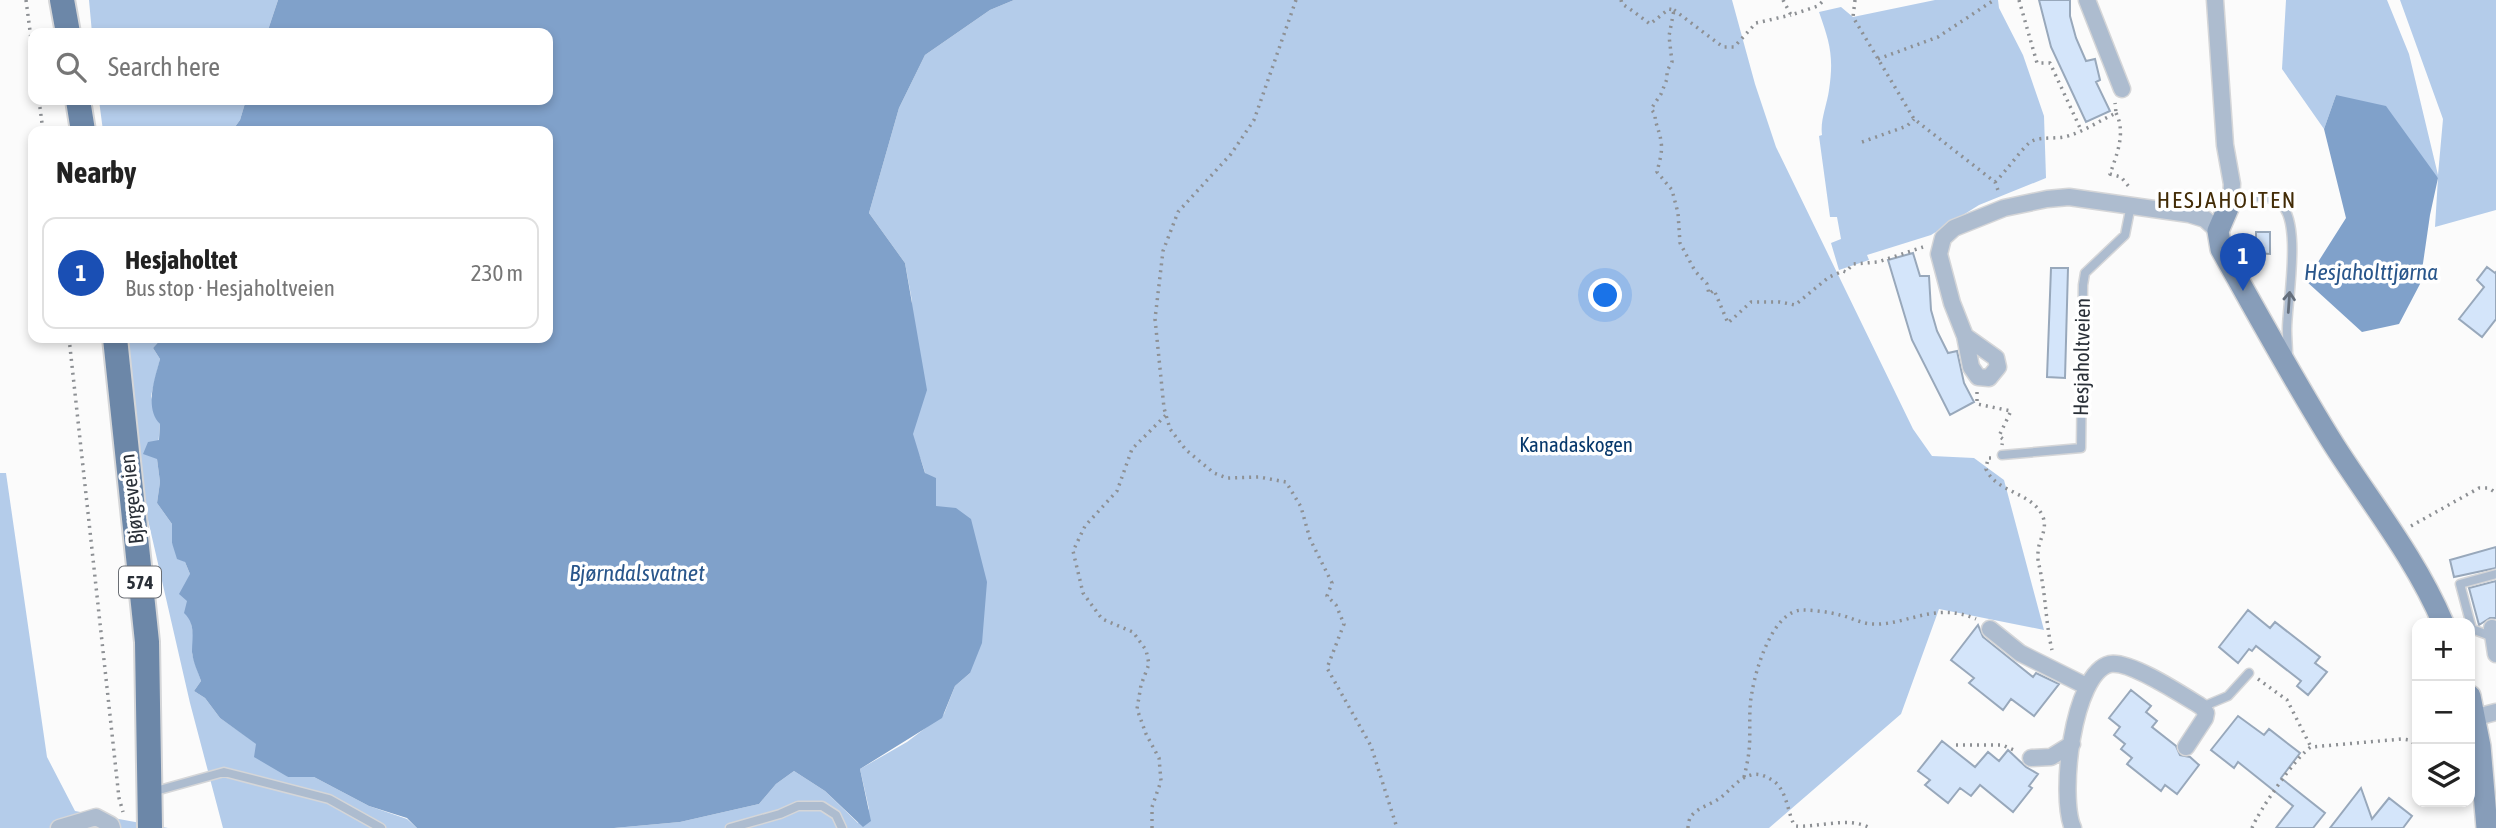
<!DOCTYPE html>
<html lang="en">
<head>
<meta charset="utf-8">
<style>
  :root { --surface:#fff; --page:#f6f6f6; --text:#222; --muted:#767676; --line:#e0e0e0; --accent:#2563eb }
  body { margin:0; font-family:"Asap Condensed",sans-serif; background:var(--page); color:var(--text) }
  .controls { position:absolute; right:21px; bottom:21px; display:grid; overflow:hidden; border-radius:14px; box-shadow:0 4px 10px #0003 }
  .controls button { width:63px; height:63px; display:grid; place-items:center; padding:0; border:0; border-bottom:2px solid var(--line); background:var(--surface); color:var(--text); font:35px sans-serif }
  .you { position:absolute; left:1606px; top:296px; width:24px; height:24px; margin:-18px; border:5px solid #fff; border-radius:50%; background:#1a73e8; box-shadow:0 0 0 10px #1a73e833 }
  .badge { display:grid; place-items:center; width:46px; height:46px; border-radius:50%; background:var(--accent); color:#fff; font-size:23px; font-weight:700 }
  .pin { position:absolute; translate:-50% -58px; filter:drop-shadow(0 2px 4px #0008) }
  .pin::after { content:''; position:absolute; top:37px; width:24px; height:21px; background:inherit; clip-path:polygon(0 0,100% 0,50% 100%) }
  .list { margin:0; padding:0; list-style:none }
  h2 { display:flex; justify-content:space-between; align-items:center; height:91px; margin:0; padding:0 28px; font-size:30px }
  h2 small { font-size:23px; font-weight:400; color:var(--muted) }
  .list li { display:grid; grid-template-columns:46px 1fr auto; gap:21px; align-items:center; box-sizing:border-box; height:112px; margin:0 14px 14px; padding:0 14px; border:2px solid var(--line); border-radius:14px }
  .list b { display:block; font-size:26px; white-space:nowrap }
  .list p { margin:0; font-size:23px; white-space:nowrap; color:var(--muted) }
  .list em { font-size:23px; font-style:normal; color:var(--muted) }
  .icon { flex:none; width:38px; height:38px; fill:none; stroke:currentColor; stroke-width:2; stroke-linecap:round; stroke-linejoin:round }
  .map { position:relative; flex:none; width:2496px; height:828px; overflow:hidden }
  .search { position:absolute; background:var(--surface); box-shadow:0 4px 10px #0003; left:28px; top:28px; width:525px; height:77px; display:flex; align-items:center; gap:18px; box-sizing:border-box; padding:0 24px; border-radius:14px; color:var(--muted); font-size:26px }
  .panel { position:absolute; background:var(--surface); box-shadow:0 4px 10px #0003; left:28px; top:126px; width:525px; height:217px; border-radius:14px }
  .map>svg:first-child { display:block }
  .green { fill:#b4ccea }
  .water { fill:#80a1ca }
  .building { fill:#d4e5fa; stroke:#98a8bb; stroke-width:2 }
  .lines { fill:none; stroke-linecap:round; stroke-linejoin:round }
  .lane-casing { stroke:#d5d6d8; stroke-width:11 }
  .street-casing { stroke:#d5d6d8; stroke-width:19 }
  .secondary-casing { stroke:#d5d6d8; stroke-width:24 }
  .primary-casing { stroke:#d5d6d8; stroke-width:28 }
  .path { stroke:#8d9094; stroke-width:3.5; stroke-dasharray:2 5; stroke-linecap:butt }
  .lane { stroke:#adbccf; stroke-width:8 }
  .street { stroke:#adbccf; stroke-width:16 }
  .secondary { stroke:#879db9; stroke-width:21 }
  .primary { stroke:#6c87a8; stroke-width:24 }
  .oneway { stroke:#656f7c }
  .labels { text-anchor:middle; stroke-width:7; stroke-linejoin:round; paint-order:stroke }
  .shield { fill:#fff; stroke:#6a6e74; stroke-width:2 }
  .shield-label { font-size:19px; font-weight:bold; fill:#2a3038 }
  .street-label { font-size:21px; fill:#2a3038; stroke:#fff }
  .park-label { font-size:21px; fill:#07386b; stroke:#fff }
  .neighbourhood-label { font-size:23px; letter-spacing:2px; fill:#432c07; stroke:#fff }
  .water-label { font-size:23px; font-style:italic; fill:#29568b; stroke:#fff }
</style>
</head>
<body>
<div class="map">
<svg width="2496" height="828" viewBox="0 0 2496 828">
  <rect width="100%" height="100%" fill="#fbfbfb"/>
  <!-- green -->
  <path class="green" d="M89 0H278L267 33H92Z
    M1014 0H1732L1755 84 1776 147 1913 429 1932 456 1974 458 2004 480 2044 630 1939 609 1901 714 1769 828H614L680 822 759 804 776 784 794 771 825 791 858 823 869 809 860 769 907 742 944 714 955 686 970 673 936 506 921 460 907 426 912 301 905 263 869 213 899 108 925 55 990 10Z
    M1935 0H1998L1999 8 2023 55 2044 116 2046 178 1979 205 1931 235 1867 255 1869 260 1839 270 1831 243 1841 239 1837 217H1830L1819 136 1822 135C1820 120 1827 105 1829 90 1834 57 1830 43 1819 12L1841 7 1853 17Z
    M2286 0H2387L2409 54 2438 175 2443 119 2400 0H2496V210L2435 227 2438 178 2336 95 2324 129 2282 69Z
    M99 100H246L240 120 232 131H103Z
    M125 338H162L153 348 160 359 151 396 160 424 157 459 160 482 157 503 172 524V543L185 562 190 574 187 601 194 638 192 654 201 681 194 691 205 698 220 718 257 744 288 777H314L369 806 407 819 417 828H223L190 703 140 485Z
    M0 473H6L47 757 75 811 168 828H0Z"/>
  <!-- water -->
  <path class="water" d="M278 0H1014L990 10 925 55 899 108 869 213 905 263 927 390 913 434 925 473 936 478V506L956 508 971 519 987 582 982 643 970 673 955 686 942 718 860 769 871 821 863 827 825 791 794 771 776 784 759 804 680 822 614 828H417L407 818 369 806 314 777H288L254 757 256 744 220 718 205 698 194 691 201 681C198 672 193 662 192 652 192 638 196 624 184 613L187 601 179 594 190 574 185 562 177 559 172 543V524L157 503 160 482 157 459 143 454 148 442 159 440 160 424C144 408 155 378 160 359L153 348 162 338H548V131H232L240 120 246 100H548V33H267Z
    M2336 95 2386 106 2438 178 2430 215 2420 284 2399 324 2362 332 2306 281 2346 218 2324 129Z"/>
  <!-- building -->
  <path class="building" d="M2039 0H2070V16L2076 38 2086 61 2095 59 2100 80 2096 82 2110 111 2086 122 2051 47Z
    M2256 232H2270V254L2256 253Z
    M1913 253 1920 276H1929L1931 310 1937 331 1948 353 1957 351 1964 383 1974 402 1950 415 1912 340 1888 260Z
    M2487 267 2495 273 2496 272V319L2482 337 2459 319 2484 287 2477 280Z
    M2051 268H2068L2065 378 2047 377Z
    M2496 547V568L2454 577 2450 560Z
    M2496 581V618H2490L2479 625 2469 588Z
    M2248 610 2270 628 2275 622 2320 657 2315 663 2327 672 2308 695 2297 686 2301 681 2256 646 2252 651 2249 649 2238 663 2219 647Z
    M1978 625 1983 637 2033 677 2036 673 2059 684 2034 716 2011 699 2003 710 1969 683 1974 678 1951 660Z
    M2131 690 2151 706 2146 712 2157 721 2152 727 2176 746 2180 755 2190 757 2199 765 2177 794 2165 785 2161 791 2127 764 2132 758 2121 749 2125 744 2114 735 2120 727 2109 718Z
    M2238 716 2264 735 2269 729 2300 753 2281 778 2325 813 2313 828H2276L2293 806 2238 762 2234 768 2211 750Z
    M1942 741 1975 767 1988 752 1999 761 2008 750 2026 767 2038 774 2029 786 2032 788 2013 812 1980 785 1971 796 1960 788 1948 803 1925 785 1930 780 1918 771Z
    M2361 788 2372 819 2389 798 2412 816 2403 828H2330Z"/>
  <g class="lines">
    <defs>
      <path id="lane" d="M2231 201C2247 198 2264 193 2279 203 2303 218 2287 303 2287 329 2287 338 2288 347 2288 356
        M2002 455 2081 448 2083 285 2085 273 2125 235 2131 205
        M2493 637 2472 629 2460 584 2496 574
        M2202 707 2228 696 2249 673
        M152 792 224 772 329 799 381 828
        M730 828 780 814 798 806H822L836 815 842 828"/>
      <path id="street" d="M2087 0 2122 89
        M2215 0 2225 145 2232 184 2231 201
        M1965 336 1996 358 1998 367 1989 378 1978 377 1971 367 1965 336 1952 303 1939 254 1943 238 1954 228 2004 208 2047 199 2069 197 2189 214 2205 219 2218 231
        M2492 628 2496 654
        M1990 629 2020 653 2086 686
        M2476 720 2477 717 2496 712
        M2031 758 2051 757 2072 744
        M59 828 96 817 111 825 112 828
        M2073 828C2059 798 2072 673 2110 664 2130 660 2184 696 2202 707L2206 713 2205 718 2186 747"/>
      <path id="secondary" d="M2231 201 2218 231 2221 249C2258 315 2294 381 2334 445 2371 503 2416 559 2443 623
        M2470 696 2480 746 2487 828"/>
      <path id="primary" d="M62 0 68 33
        M78 100 83 131
        M115 338 147 642 150 828"/>
    </defs>
    <!-- lane casing -->
    <use href="#lane" class="lane-casing"/>
    <!-- street casing -->
    <use href="#street" class="street-casing"/>
    <!-- secondary casing -->
    <use href="#secondary" class="secondary-casing"/>
    <!-- primary casing -->
    <use href="#primary" class="primary-casing"/>
    <!-- path -->
    <path class="path" d="M26 0 33 54
      M1296 0 1254 120 1231 154 1178 212 1163 251 1155 319 1164 408 1170 429 1186 450 1214 473 1227 478 1259 477 1286 482 1301 507 1310 539 1332 583 1327 596 1336 605 1344 624 1327 668 1371 746 1397 828
      M1621 0 1622 4C1632 10 1641 17 1650 24L1669 9 1674 10 1669 36 1672 62 1667 71V79L1661 94 1651 109 1655 114C1655 125 1660 131 1661 142 1663 151 1659 163 1657 172L1672 190 1678 213 1680 243 1695 271 1707 284 1709 294 1714 290 1728 323 1751 302H1780L1795 305 1829 277 1843 271 1846 272 1853 264 1878 262 1923 247
      M1783 0 1791 15 1818 6 1824 0
      M1855 0 1853 17 1914 119 1995 182 1999 193
      M2019 0 2037 63H2050L2081 130
      M1674 10 1723 47H1734L1756 23 1791 15
      M1878 59 1938 37 1994 0
      M39 100 43 131
      M2116 113C2126 133 2117 154 2110 174L2121 177 2130 188
      M1862 142 1907 126 1914 119
      M1995 182C2005 173 2025 144 2032 141 2043 136 2058 140 2071 135 2086 130 2101 120 2116 113L2115 103
      M69 338 119 798 123 812
      M1977 392V404L2011 411 1999 436 2003 439 2002 445
      M1991 458H1988L1986 469C1996 493 2033 492 2043 517 2048 531 2038 540 2038 553 2037 561 2040 567 2041 575 2046 600 2046 625 2052 650
      M2411 526 2479 488H2489L2496 493
      M2258 679 2287 700 2311 747
      M1956 745H2002L2016 751
      M1744 777C1746 769 1748 760 1749 751 1751 732 1748 711 1752 692 1756 668 1773 611 1802 610 1814 610 1829 612 1840 615 1850 617 1860 623 1871 624 1907 626 1934 601 1976 619
      M1152 828V807L1161 781 1159 758 1146 734 1137 709 1141 685 1149 664 1146 650 1133 632 1102 619 1083 593 1073 551 1085 526 1117 491 1132 449 1166 415
      M1688 828C1688 826 1689 820 1690 818 1695 809 1709 805 1717 800 1729 793 1737 778 1751 775 1759 773 1765 776 1772 780 1789 790 1788 821 1796 826 1816 828 1849 816 1870 828
      M2252 828C2258 812 2297 755 2311 747L2402 739 2409 740 2417 745"/>
    <!-- lane -->
    <use href="#lane" class="lane"/>
    <!-- street -->
    <use href="#street" class="street"/>
    <!-- secondary -->
    <use href="#secondary" class="secondary"/>
    <!-- primary -->
    <use href="#primary" class="primary"/>
  </g>
  <!-- one-way arrows -->
  <defs><path id="oneway-shaft" d="M-6 0H5M1.5-3L5.5 0L1.5 3" fill="none" stroke-width="1.6" stroke-linecap="round" stroke-linejoin="round" transform="scale(1.75)"/></defs>
  <use class="oneway" href="#oneway-shaft" transform="translate(2289 302) rotate(-86)"/>
  <g class="labels">
    <!-- shield labels -->
    <rect class="shield" x="119" y="566.5" width="42" height="31" rx="5"/>
    <g class="shield-label">
      <text x="140" y="589">574</text>
    </g>
    <!-- street labels -->
    <g class="street-label">
      <text transform="translate(2082 357) rotate(-89)" y="7">Hesjaholtveien</text>
      <text transform="translate(132 499) rotate(-96)" y="7">Bjørgeveien</text>
    </g>
    <!-- park labels -->
    <g class="park-label">
      <text x="1576" y="452">Kanadaskogen</text>
    </g>
    <!-- neighbourhood labels -->
    <g class="neighbourhood-label">
      <text x="2227" y="208">HESJAHOLTEN</text>
    </g>
    <!-- water labels -->
    <g class="water-label">
      <text x="2371" y="280">Hesjaholttjørna</text>
      <text x="637" y="581">Bjørndalsvatnet</text>
    </g>
  </g>
</svg>
<div class="controls">
<button>+</button>
<button>−</button>
<button><svg class="icon" aria-label="layers" viewBox="0 0 24 24"><path d="M12 4l9 5-9 5-9-5zM3 14l9 5 9-5"/></svg></button>
</div>
<div class="you"></div>
<div class="pin badge" style="left:2243px;top:291px;background:#1a4fb4">1</div>
<div class="search"><svg class="icon" aria-label="search" viewBox="0 0 24 24"><circle cx="10" cy="10" r="6"/><path d="M15 15l6 6"/></svg>Search here</div>
<section class="panel">
<h2>Nearby<small></small></h2>
<ul class="list">
<li><span class="badge" style="background:#1a4fb4">1</span><div><b>Hesjaholtet</b><p>Bus stop · Hesjaholtveien</p></div><em>230 m</em></li>
</ul>
</section>
</div>
</body>
</html>
